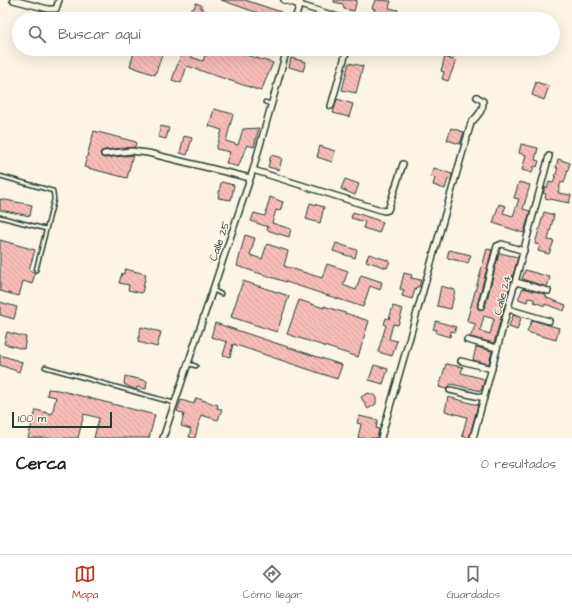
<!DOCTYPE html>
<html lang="es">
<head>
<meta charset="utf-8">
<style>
  :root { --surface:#fff; --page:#f6f6f6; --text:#202124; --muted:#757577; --line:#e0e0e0; --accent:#c8321e }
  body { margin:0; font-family:"Architects Daughter",sans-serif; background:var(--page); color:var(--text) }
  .scale { position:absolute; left:12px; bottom:10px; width:100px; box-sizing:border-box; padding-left:4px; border:2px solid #1f3d34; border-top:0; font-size:11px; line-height:14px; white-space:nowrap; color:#1f3d34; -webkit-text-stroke:3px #fcf5e5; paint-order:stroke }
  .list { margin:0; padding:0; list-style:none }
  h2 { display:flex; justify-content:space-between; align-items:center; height:52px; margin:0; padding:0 16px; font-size:17px }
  h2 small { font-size:13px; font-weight:400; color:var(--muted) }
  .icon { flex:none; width:22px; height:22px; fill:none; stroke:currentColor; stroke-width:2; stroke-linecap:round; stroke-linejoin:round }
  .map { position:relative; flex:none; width:572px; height:438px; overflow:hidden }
  .search { position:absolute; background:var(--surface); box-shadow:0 4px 16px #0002; left:12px; right:12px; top:12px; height:44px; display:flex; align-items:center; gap:10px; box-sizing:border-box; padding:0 14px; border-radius:22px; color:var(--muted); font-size:15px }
  .sheet { height:116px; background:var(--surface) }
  nav { display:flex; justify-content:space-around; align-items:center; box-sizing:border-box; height:56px; border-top:1px solid var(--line); background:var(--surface); font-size:11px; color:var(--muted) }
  nav a { display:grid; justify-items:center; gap:2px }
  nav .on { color:var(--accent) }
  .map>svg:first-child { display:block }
  .building { fill:url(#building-back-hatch); stroke:#1f3d34; fill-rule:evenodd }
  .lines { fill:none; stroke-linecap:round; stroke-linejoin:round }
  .lane-casing { stroke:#1f3d34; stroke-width:5.5 }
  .street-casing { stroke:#1f3d34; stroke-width:8 }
  .lane { stroke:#fcf5e5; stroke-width:2.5 }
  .street { stroke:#fcf5e5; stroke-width:5 }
  .labels { text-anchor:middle; stroke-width:3; stroke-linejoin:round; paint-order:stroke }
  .street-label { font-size:11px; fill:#1f3d34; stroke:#fcf5e5 }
</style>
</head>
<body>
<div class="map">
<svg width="572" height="438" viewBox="0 0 572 438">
  <defs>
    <pattern id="building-back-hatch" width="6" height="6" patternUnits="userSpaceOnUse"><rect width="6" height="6" fill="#f8bdb7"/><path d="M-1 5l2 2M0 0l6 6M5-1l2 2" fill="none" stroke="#d4a39e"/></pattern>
  </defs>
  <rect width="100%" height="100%" fill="#fcf5e5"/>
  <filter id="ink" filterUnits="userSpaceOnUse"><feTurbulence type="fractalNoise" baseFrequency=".025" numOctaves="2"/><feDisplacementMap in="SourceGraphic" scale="8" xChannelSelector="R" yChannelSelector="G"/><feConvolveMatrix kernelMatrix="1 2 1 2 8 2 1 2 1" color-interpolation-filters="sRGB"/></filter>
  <g filter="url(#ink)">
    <!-- building -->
    <path class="building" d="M221 0H245L281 12 279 17H277L275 19Z
      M334 0H357L354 11 344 9 343 4 334 2Z
      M375 0 391 1 389 8 398 10 396 19H390L391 17 374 12 375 9 372 8Z
      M196 3 201 5V8L203 9 201 19H181L183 14 194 8Z
      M135 49H164L155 75 130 66Z
      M183 49H193L191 57 203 61 207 50 227 49 273 63 261 91 187 66 181 83 172 80Z
      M445 57 456 61 448 81 442 79 444 72 441 71Z
      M291 58 306 62 303 71 289 67Z
      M349 63 363 66 356 93 342 90Z
      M536 82 549 86 544 100 532 95Z
      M337 99 353 104 349 117 333 113Z
      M214 109 233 114 226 141 238 145 243 129 259 128 254 147 247 145 238 167 226 163 230 152 216 149 222 130 209 126Z
      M161 126 169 128 166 139 158 137Z
      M451 128 464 132 460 144 447 140Z
      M94 131 136 142 135 147 104 150 100 153 101 156 104 158 133 155 127 178 84 167Z
      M184 136 192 138 187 155 180 153Z
      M521 144 538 148 535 160 539 161 537 167 534 166 532 173 522 170 526 155 519 153Z
      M320 146 335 151 332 162 317 157Z
      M271 155 282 158 279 170 268 167Z
      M558 159 570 163 564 183 561 182 558 193 571 195 569 203 545 198 546 194 543 193 545 187 547 188 549 182 553 183 558 168H556Z
      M434 168 452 174 451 180 448 179 445 189 433 185 435 178 430 177Z
      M345 179 359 184 355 195 341 189Z
      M221 182 234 185 231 200 218 198Z
      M519 182 530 185 523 209 530 211 524 233 493 223 499 204 506 206 503 213 513 216 519 199 514 198Z
      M270 197 283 202 280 211 276 210 272 223 291 229 289 237 267 230 268 227 251 221 254 213 265 216Z
      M0 199 32 205 30 216 0 210Z
      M310 203 324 207 320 223 306 219Z
      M353 212 383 222 379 233 363 228 365 222 351 218Z
      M544 212 554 215 548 240 554 241 549 254 538 251 540 245 535 244Z
      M245 235 255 238 250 255 262 259 267 244 288 251 284 266 322 278 327 264 348 271 343 285 356 290 361 275 382 282 380 290 370 286 363 307 237 266Z
      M0 240 35 250 29 270 35 273 32 284 23 281 19 296 0 291Z
      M336 243 357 250 355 258 333 251Z
      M487 249 492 250 477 305 480 310 485 307 499 253 518 257 494 343 470 337 476 324 468 322 467 320ZM484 316 494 319 490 334 480 331Z
      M449 250 471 255 468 263 447 258Z
      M369 254 390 261 387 268 366 261Z
      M125 269 146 274 142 293 128 290 129 285 119 283 122 273 124 274Z
      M525 270 550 277 547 287 522 279Z
      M404 273 412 275 411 278 421 280 419 287H416L412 299 402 296 404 290 400 289Z
      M243 281 289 296 277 332 231 317Z
      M441 286 455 290 451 309 437 306Z
      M523 288 545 294 547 298 566 305 564 311 545 304V306L534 302V299L528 298 527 302 518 299Z
      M299 300 324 308V306L369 321 358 357 287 334Z
      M0 302 17 307 14 319 0 315Z
      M393 306 403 309 398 325 393 324 389 339 397 341 392 356 378 352 386 325 384 324 386 318 389 319Z
      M513 315 521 318 517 330 509 327Z
      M532 320 559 328 556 340 527 332Z
      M436 321 456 327 455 332 451 331 450 337 436 333 437 330 433 329Z
      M215 323 342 365 337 379 233 344 230 357 223 355 227 342 211 337Z
      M141 327 161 332 157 347 138 342Z
      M7 332 26 337 24 349 4 344Z
      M476 347 492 351 489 364 473 360Z
      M0 355 22 362 19 372 0 365Z
      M446 364 463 367 461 373 485 379 481 391 451 384 446 389 439 387Z
      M374 365 388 369 383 384 369 380Z
      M125 376 147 381 146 389 137 387 136 390 124 384Z
      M48 389 58 390 155 415 149 438H94L99 418 84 414 78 438H28L36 410 52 414 56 397 47 395Z
      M368 393 376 396V404L368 409 361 397Z
      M448 397 478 405 469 438 462 436 467 417 445 411Z
      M196 398 218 405 217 408 222 409 218 420 201 415 195 438H193L189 437 191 429 181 426 184 414 177 411 181 400 194 404Z
      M359 416 378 420 376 428 379 429 377 438H358L361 424 357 423Z"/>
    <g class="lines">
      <defs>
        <path id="lane" d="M265 102 270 104
          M0 176 53 191 54 199 36 270
          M0 217 46 229
          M213 290 221 294
          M189 364 196 366
          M45 367 174 403"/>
        <path id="street" d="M13 0 48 9H56L59 0
          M284 0 344 19
          M295 19 301 0
          M441 49 454 53
          M331 106 347 49
          M104 154 131 151 148 153 250 178
          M253 170 384 211 388 210 403 164
          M516 282 548 291
          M481 306 497 246 502 244 524 251
          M508 309 549 321
          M467 340 497 348
          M461 361 492 369
          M450 390 484 398
          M163 438 253 170 287 49
          M381 438 471 123C477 116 484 110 483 101L477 97
          M473 438 549 156"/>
      </defs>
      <!-- lane casing -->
      <use href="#lane" class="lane-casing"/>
      <!-- street casing -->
      <use href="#street" class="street-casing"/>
      <!-- lane -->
      <use href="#lane" class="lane"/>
      <!-- street -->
      <use href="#street" class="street"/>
    </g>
  </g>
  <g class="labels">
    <!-- street labels -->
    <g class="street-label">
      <text transform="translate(219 241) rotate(-71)" y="4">Calle 25</text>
      <text transform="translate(502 295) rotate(-75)" y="4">Calle 24</text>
    </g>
  </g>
</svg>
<div class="scale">100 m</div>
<div class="search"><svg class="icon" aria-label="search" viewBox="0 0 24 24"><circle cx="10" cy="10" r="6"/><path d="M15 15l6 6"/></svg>Buscar aquí</div>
</div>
<section class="sheet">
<h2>Cerca<small>0 resultados</small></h2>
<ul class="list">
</ul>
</section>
<nav>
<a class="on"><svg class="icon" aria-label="map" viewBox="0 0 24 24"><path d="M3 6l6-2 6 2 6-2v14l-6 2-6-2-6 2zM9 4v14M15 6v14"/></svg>Mapa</a>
<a><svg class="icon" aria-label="directions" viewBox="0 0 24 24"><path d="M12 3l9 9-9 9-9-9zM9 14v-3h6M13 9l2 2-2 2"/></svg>Cómo llegar</a>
<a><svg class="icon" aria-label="saved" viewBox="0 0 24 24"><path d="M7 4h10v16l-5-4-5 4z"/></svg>Guardados</a>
</nav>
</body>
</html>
